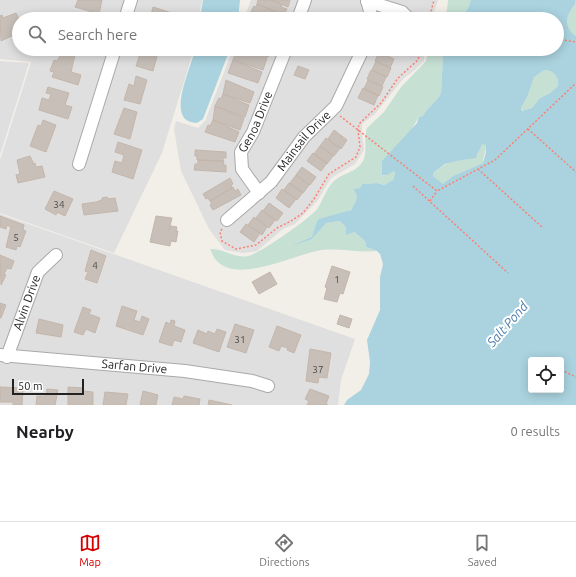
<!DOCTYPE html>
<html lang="en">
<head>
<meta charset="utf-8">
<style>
  :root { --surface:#fff; --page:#f2f2f2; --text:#202124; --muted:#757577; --line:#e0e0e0; --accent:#d40000 }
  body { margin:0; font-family:Ubuntu,sans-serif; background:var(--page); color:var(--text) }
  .controls { position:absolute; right:12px; bottom:12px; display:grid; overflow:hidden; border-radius:4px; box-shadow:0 2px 10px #0003 }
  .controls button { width:36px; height:36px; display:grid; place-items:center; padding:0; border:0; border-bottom:1px solid var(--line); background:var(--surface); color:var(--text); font:20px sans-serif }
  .scale { position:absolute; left:12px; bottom:10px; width:72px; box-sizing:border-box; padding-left:4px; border:2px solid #222; border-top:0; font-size:11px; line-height:14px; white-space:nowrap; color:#222; -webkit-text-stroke:3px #fff; paint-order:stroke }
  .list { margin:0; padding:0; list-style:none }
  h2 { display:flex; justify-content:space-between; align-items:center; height:52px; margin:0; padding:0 16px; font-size:17px }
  h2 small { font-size:13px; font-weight:400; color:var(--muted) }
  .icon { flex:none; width:22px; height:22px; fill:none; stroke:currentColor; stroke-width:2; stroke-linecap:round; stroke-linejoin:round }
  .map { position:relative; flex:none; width:576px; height:405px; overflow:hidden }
  .search { position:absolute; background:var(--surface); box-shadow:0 2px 10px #0003; left:12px; right:12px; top:12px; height:44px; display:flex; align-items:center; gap:10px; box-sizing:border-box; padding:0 14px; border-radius:22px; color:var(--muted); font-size:15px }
  .sheet { height:116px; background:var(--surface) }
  nav { display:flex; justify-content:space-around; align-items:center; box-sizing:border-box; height:56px; border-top:1px solid var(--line); background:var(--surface); font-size:11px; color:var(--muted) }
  nav a { display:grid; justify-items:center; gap:2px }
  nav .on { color:var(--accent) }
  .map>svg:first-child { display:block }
  .residential { fill:#e0dfdf }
  .wetland { fill:#c6e0d4 }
  .water { fill:#aad3df; fill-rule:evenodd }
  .building { fill:#c7bfb8; stroke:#c4b6ab }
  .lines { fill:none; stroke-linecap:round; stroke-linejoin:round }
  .minor-casing { stroke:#a9a9a9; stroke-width:14 }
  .path { stroke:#fa8072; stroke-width:1.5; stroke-dasharray:2 2; stroke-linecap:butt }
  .minor { stroke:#fff; stroke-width:12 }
  .labels { text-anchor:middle; stroke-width:4; stroke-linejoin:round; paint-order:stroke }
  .number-label { font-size:10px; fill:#4b4948 }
  .street-label { font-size:12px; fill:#222; stroke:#fff }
  .water-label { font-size:13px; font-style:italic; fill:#4a7aab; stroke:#fff }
</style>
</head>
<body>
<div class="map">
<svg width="576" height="405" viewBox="0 0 576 405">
  <rect width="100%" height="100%" fill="#f2efe9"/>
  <!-- residential -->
  <path class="residential" d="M0 0H202L199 19H19V49H194L162 153 114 253 0 213V160L31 62 0 59Z
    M251 0H438L432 19H244Z
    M233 49H425L424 61 416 69 403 79 375 114 362 124V133L364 150 355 164 331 178 318 200 295 224 283 229 257 251 243 253 225 250 209 229 181 171 174 129 176 121 198 128 205 121Z
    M0 61 29 63 0 155Z
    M0 214 355 339 341 380 338 405H0Z"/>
  <!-- wetland -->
  <path class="wetland" d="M448 0H471L468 8 461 19H442L447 10Z
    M575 0H576V36C562 26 567 15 575 4Z
    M428 49H433L443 57 441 93C438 101 428 106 423 116L419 117 383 176 394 171 395 174 393 180 384 185 377 183 362 184 360 188 353 189C372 210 329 218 317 221L312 239 325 223 340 221 365 241 366 247 377 251C359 253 340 248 322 250 294 254 238 285 216 260 213 257 212 252 210 249 223 248 235 259 248 256 258 255 312 217 318 208 323 200 326 189 333 182 342 173 356 173 363 161 368 151 363 139 367 128L384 112 401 87 426 61Z
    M544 70C553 70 559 76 558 86L550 93 540 98 532 108 523 111 521 108 528 95 534 76Z
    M482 143 486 145C486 152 483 156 483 163L453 176 443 185 433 176 434 172C441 167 448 162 457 161 466 159 470 160 478 155L480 147Z"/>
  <!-- water -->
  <path class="water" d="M203 0H240L238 19H200Z
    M471 0H575V4C567 15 562 26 576 36V405H344L347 400 361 390 369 374 370 362 367 340 380 310V277L383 264 380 254 377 251 366 247 365 241 354 232 346 235V227L340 221 326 223 312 239 291 246 312 237 317 221 319 219 351 210C356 202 360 197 353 189L360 188 362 184 377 183 384 185 393 180 395 174 394 171 387 175H382V161L417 123 419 117 423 116C428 106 438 101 441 93L443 57 433 49H557V19H461L468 8ZM544 70C553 70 559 76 558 86L550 93 540 98 532 108 522 111 521 108 528 95 534 77ZM482 144 486 145V152L483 163 453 176 443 184 433 176 434 172 445 164 457 161 476 158ZM531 360H561V390H531Z
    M195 49H230L203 119 197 123C163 123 192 67 195 49Z"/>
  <!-- building -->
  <path class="building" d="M78 0H102L99 14 75 7Z
    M258 0H271L282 5 281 7 287 9 284 15 257 4Z
    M271 0H290L288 7Z
    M257 4 281 14 280 16 283 17V19H269L251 12 254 6 256 7Z
    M153 7 175 14 173 19H150Z
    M16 13 19 19V35L17 36 16 34 1 41 0 16 2 15 3 18Z
    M145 49H159L153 71 136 66 140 54 143 55Z
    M237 49H245L267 58 263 70 233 60Z
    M245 49H271L268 57Z
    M63 51 75 55 71 72 81 75 78 85 52 77 54 72 50 71 54 60 57 61Z
    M379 52 394 59 390 68 375 61Z
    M233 60 262 72 258 83 228 73Z
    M376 61 391 68 387 77 372 70Z
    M298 66 309 70 305 79 294 75Z
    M371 70 386 77 382 86 367 79Z
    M136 76 147 80 140 104 124 100 129 84 134 86Z
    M226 80 254 92 250 103 223 94Z
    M368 80 383 87 379 96 364 89Z
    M48 87 69 93 65 105 72 107 68 119 39 110 42 98 49 100 51 94 46 93Z
    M363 88 378 95 374 105 358 98Z
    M223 94 249 105 245 117 215 106 219 98 221 99Z
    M215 106 244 118 240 130 213 120Z
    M124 108 137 112 130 139 114 134Z
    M43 120 56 125 46 152 30 146 38 125 41 126Z
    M213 120 239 132 235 142 205 132 208 125 210 126Z
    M334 130 347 140 341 149 328 139Z
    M326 138 340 148 334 156 320 146Z
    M118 142 142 150 133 179 112 172 115 161 122 163 124 155 115 152Z
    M320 146 333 156 327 164 314 154Z
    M195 150 226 152V158H223V161L197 160V156H195Z
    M313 153 327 163 321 171 307 161Z
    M30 156 33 162 32 164 35 163 36 167 42 166 45 177 18 183 16 175 20 174 17 160Z
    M198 160 224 161 223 165H226V172L194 170 195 164H198Z
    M302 167 316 177 310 185 296 175Z
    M296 175 309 185 303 193 290 183Z
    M230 178 233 184 231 185 232 188 210 201 208 198 206 199 203 194Z
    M289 183 303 192 297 200 284 190Z
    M233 187 235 191 238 189 241 195 213 210 210 205 212 204 210 201Z
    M282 189 296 199 289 208 276 198Z
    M54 191 73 199 65 216 57 212 56 215 45 209Z
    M107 197 108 199 115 198 118 211 84 215 82 204 96 202 102 200V198Z
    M269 203 283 213 277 221 263 211Z
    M262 210 275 220 269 228 256 218Z
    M0 216 24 225 23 230 26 231 20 247 17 246 16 250 6 247 11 227 7 225 6 229 0 227Z
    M156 216 172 218 169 230 171 226 177 227 176 231H178L176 242 171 241 170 246 150 242Z
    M254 217 267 227 262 235 248 225Z
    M246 224 260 233 254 242 240 232Z
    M91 250 106 256 97 283 85 279 88 272 85 271Z
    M0 255 14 261 11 269 7 268 4 274 6 275 1 285Z
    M332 266 350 272 343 294 340 293 337 302 324 299 327 288 325 287Z
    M270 272 277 284 259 294 252 282Z
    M0 303 6 305 1 318H0Z
    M122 306 137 311 134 320 140 322 142 316 149 319 143 335 116 326Z
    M83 307 91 310 89 314 100 318 95 333 86 329 83 335 74 332Z
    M340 315 352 319 349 328 337 324Z
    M39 319 63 325 61 337 36 333Z
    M171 320 175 321 174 326 185 330 181 342 174 340 172 346 159 342 166 322 170 324Z
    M235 324 254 330 246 353 227 347Z
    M277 326 301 335 294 353 287 350 288 348 281 346 279 351 269 347Z
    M217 329 226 332 219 352 193 343 198 330 207 334 208 331 215 334Z
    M310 349 331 353 327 378 319 377 318 383 306 381Z
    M0 387 23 388 22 405H13V402H0Z
    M68 387 83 388V391L93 392V405H68Z
    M47 389 58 390 55 405H36L37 396H46Z
    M310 389 329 396 326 404 328 405H307L309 401 305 399Z
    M143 391 158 395 156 405H140Z
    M105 392 128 394 126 405H103Z
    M184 396 200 399 199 405H172L174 397 183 399Z
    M209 400 232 405H208Z"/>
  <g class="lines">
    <defs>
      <g id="minor">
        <path d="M367 0 372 19"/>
        <path d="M367 1 402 12 409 19"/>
        <path d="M125 19 131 0"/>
        <path d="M298 19 305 0"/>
        <path d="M79 164 115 49"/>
        <path id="s1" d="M259 193 242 169 241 152 253 132 286 49"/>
        <path id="s2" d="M227 220 271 182 304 137 336 106 363 49"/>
        <path id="s3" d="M0 355 185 371 252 381 268 386"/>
        <path id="s4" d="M7 357 38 272 56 255"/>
      </g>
    </defs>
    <!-- minor casing -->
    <use href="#minor" class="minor-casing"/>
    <!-- path -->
    <path class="path" d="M419 16 425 15 451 19
      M429 19 434 0
      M557 39 576 42
      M340 116 437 191 495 160 576 83
      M528 129 576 172
      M478 169 542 227
      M413 186 508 273
      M430 201 437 191
      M222 229 220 232 222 241 236 249 256 245 277 228 291 221 303 213 314 199 329 174 356 157 360 147 358 130 359 124 381 103 398 78 418 60 421 49
      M561 370 576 377"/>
    <!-- minor -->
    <use href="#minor" class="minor"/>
  </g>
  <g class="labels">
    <!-- number labels -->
    <g class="number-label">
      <text x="59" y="208">34</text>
      <text x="16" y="241">5</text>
      <text x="95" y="269">4</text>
      <text x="337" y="283">1</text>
      <text x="240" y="343">31</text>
      <text x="318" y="373">37</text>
    </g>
    <!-- street labels -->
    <g class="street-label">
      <text dy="4" stroke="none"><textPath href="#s1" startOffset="80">Genoa Drive</textPath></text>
      <text dy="4" stroke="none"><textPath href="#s2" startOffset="111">Mainsail Drive</textPath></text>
      <text dy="4" stroke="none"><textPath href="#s4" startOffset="58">Alvin Drive</textPath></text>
      <text dy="4" stroke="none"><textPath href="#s3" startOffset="135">Sarfan Drive</textPath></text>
    </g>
    <!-- water labels -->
    <g class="water-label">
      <text transform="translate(507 324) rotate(-49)" y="5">Salt Pond</text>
    </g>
  </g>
</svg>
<div class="controls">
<button><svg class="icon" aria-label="locate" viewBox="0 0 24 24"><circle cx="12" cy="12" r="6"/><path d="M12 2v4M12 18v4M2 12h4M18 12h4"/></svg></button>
</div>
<div class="scale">50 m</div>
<div class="search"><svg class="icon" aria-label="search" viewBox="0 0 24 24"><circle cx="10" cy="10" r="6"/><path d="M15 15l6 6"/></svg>Search here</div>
</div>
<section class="sheet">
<h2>Nearby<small>0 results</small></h2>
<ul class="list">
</ul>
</section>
<nav>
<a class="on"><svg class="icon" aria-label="map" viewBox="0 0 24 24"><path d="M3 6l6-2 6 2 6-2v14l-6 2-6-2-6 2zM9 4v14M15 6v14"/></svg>Map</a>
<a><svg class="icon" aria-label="directions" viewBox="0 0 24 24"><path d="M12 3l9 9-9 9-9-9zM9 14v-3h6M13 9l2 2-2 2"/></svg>Directions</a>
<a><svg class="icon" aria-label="saved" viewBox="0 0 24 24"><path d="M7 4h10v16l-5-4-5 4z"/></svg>Saved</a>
</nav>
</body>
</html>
